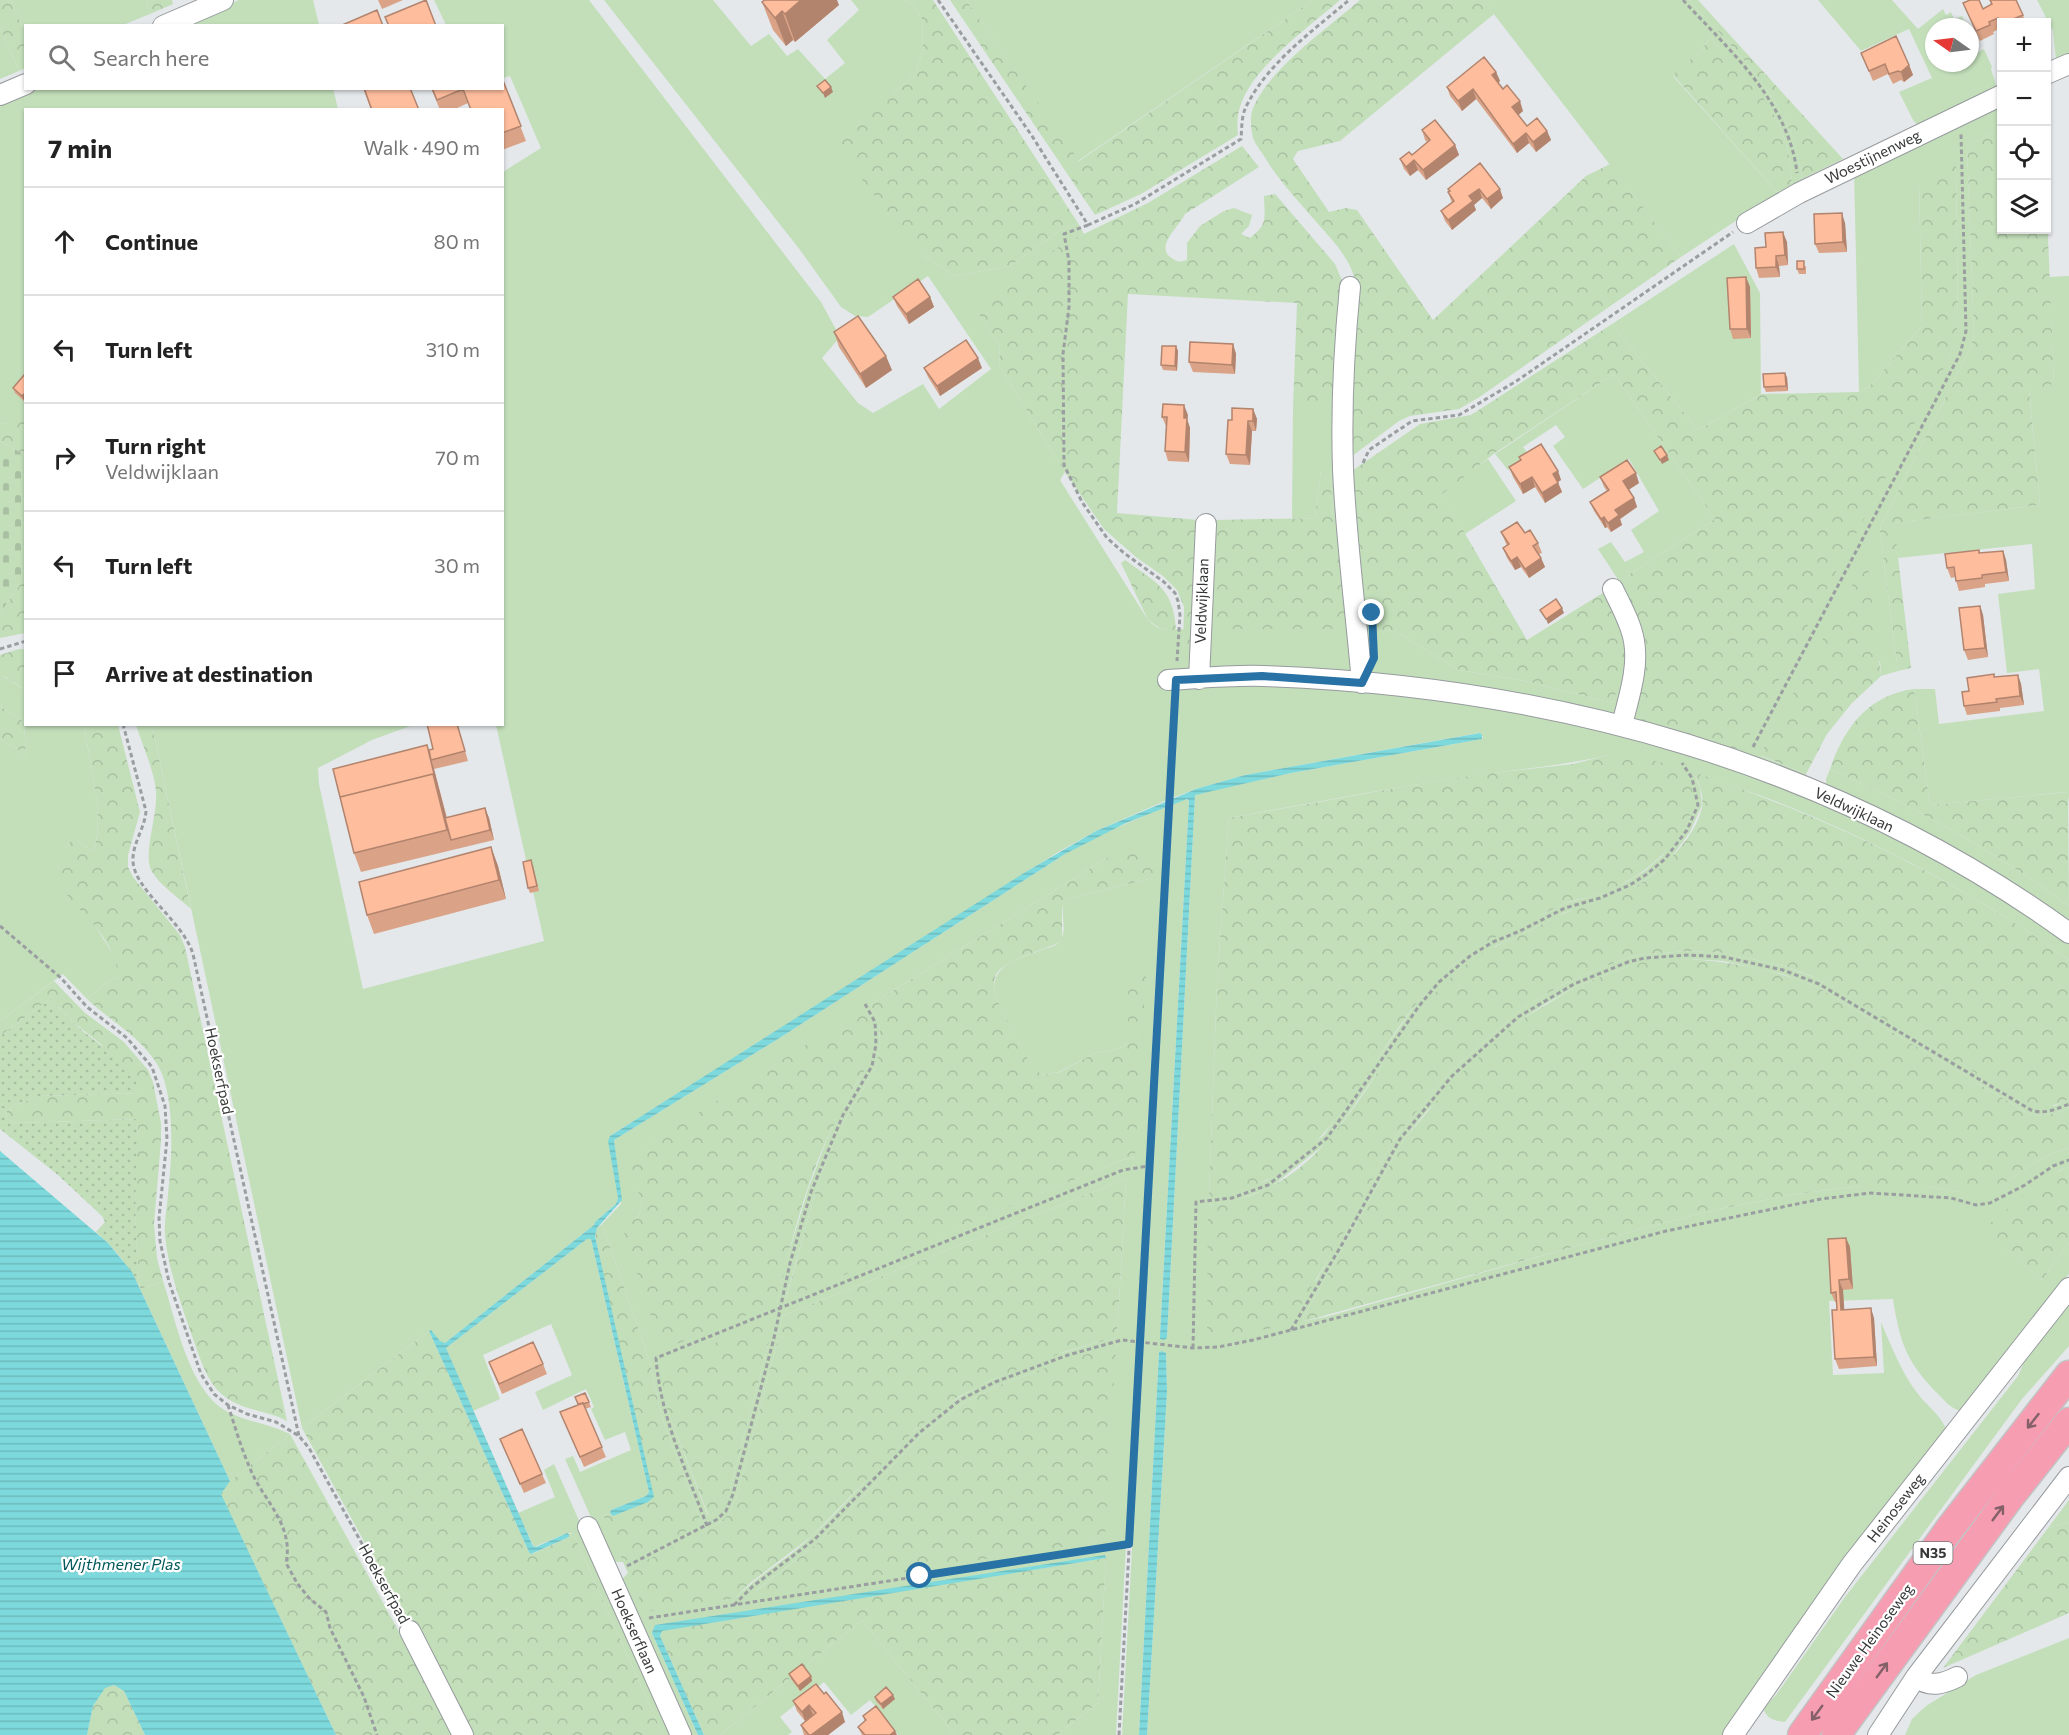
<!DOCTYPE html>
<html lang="en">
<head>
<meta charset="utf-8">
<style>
  :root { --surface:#fff; --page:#f6f6f6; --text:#222; --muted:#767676; --line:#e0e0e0 }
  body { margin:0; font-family:Commissioner,sans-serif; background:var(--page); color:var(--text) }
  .controls { position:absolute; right:18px; top:18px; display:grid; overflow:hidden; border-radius:0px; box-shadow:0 2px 4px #0004 }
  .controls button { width:54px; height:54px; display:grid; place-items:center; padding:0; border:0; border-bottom:2px solid var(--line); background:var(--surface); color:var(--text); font:30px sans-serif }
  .compass { position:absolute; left:1925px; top:18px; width:54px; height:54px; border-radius:50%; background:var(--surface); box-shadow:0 2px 4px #0004; rotate:284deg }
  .stop { position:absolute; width:18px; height:18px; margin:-14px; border:4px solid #2872a5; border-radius:50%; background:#fff }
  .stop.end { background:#2872a5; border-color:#fff; box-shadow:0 2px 6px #0008 }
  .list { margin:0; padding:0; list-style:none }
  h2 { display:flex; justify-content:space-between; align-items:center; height:78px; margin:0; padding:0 24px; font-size:26px }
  h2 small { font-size:20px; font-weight:400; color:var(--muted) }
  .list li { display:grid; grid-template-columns:39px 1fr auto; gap:18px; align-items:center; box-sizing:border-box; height:108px; padding:0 24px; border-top:2px solid var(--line) }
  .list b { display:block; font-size:22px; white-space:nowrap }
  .list p { margin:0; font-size:20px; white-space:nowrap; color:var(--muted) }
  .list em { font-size:20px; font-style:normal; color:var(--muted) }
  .icon { flex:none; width:33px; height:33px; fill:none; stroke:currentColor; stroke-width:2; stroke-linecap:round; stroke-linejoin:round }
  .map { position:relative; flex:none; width:2069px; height:1735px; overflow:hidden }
  .search { position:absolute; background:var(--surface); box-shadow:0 2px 4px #0004; left:24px; top:24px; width:480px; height:66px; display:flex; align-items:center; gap:15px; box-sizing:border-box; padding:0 21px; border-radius:0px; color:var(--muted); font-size:22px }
  .panel { position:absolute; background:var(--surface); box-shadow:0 2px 4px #0004; left:24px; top:108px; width:480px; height:618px; border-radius:0px }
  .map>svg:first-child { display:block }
  .grass { fill:#c3dfba; fill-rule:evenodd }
  .forest { fill:url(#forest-crowns) }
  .cemetery { fill:url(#cemetery-stones) }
  .park { fill:url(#park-dots) }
  .water { fill:url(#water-rules) }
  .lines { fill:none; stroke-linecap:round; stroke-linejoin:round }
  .minor-casing { stroke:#979b9e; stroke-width:22 }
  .highway-casing { stroke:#c3c3c4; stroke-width:31 }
  .path { stroke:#9b9ea0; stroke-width:3; stroke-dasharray:4.5 3; stroke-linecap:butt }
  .minor { stroke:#fff; stroke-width:20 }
  .highway { stroke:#f79db2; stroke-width:28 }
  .wall { fill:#daa387 }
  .shaded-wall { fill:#b2846e }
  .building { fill:#febd9d; stroke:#b2846e; stroke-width:1.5 }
  .oneway { stroke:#846069 }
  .route { stroke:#2872a5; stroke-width:8 }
  .labels { text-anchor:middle; stroke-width:4.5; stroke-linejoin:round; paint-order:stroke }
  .shield { fill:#fff; stroke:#737474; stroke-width:1.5 }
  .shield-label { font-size:14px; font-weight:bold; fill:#373839 }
  .street-label { font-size:15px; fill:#373839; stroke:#fff }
  .water-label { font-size:16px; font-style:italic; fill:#01585a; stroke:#fff }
</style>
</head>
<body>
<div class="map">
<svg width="2069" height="1735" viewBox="0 0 2069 1735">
  <defs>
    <pattern id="forest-crowns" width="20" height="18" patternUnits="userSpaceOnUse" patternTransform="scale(1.5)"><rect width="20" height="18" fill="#c3dfba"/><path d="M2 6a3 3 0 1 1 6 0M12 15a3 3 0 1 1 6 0" fill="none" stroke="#a8c0a1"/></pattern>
    <pattern id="cemetery-stones" width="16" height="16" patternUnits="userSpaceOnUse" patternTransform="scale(1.5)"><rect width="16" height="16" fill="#c3dfba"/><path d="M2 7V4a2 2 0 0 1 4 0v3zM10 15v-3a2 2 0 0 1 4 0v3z" fill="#a8c0a1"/></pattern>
    <pattern id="park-dots" width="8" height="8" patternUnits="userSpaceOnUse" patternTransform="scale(1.5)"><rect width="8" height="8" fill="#c3dfba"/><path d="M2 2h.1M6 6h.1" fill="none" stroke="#a8c0a1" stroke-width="1.8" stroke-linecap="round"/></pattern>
    <pattern id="water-rules" width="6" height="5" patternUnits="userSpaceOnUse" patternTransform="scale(1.5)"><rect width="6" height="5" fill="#7dd9dc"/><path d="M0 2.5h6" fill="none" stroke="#6dbbbe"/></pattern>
  </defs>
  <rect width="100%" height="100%" fill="#e4e8eb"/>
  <!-- grass -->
  <path class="grass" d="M11 0H146L150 14 123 25 26 26 25 33Z
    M239 0H313L319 25 181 26Z
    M434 0H589L821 302 840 337 822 358 858 403 873 413 923 384 939 409 991 369 928 276 868 317 855 316 841 307 800 250 604 0H713L751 46 769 34 787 56 798 49 825 79 845 63 827 40 859 10 851 0H904L913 5 922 19 923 49 915 75 892 93 921 254 955 276 1010 266 1058 232 1078 223 1084 234C1043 253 1011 283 978 313L999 344 1000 367 1065 472 1060 480 1148 620C1163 634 1167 629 1184 629L1183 647 1185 652 1192 651 1199 520 1352 629 1353 672 1172 685 1167 800 1096 831 1060 851 610 1136 618 1198 616 1204 595 1222 594 1225 445 1343 440 1342 431 1330 429 1331 302 1428 152 725H413L372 740 318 768 319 784 363 989 544 941 496 725 502 724 503 172 541 148 510 76 503 78 502 26 446 25Z
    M966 0H1313L1078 161Z
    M1483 0H1689C1738 54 1794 103 1802 179L1792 185C1791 175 1791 166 1789 157 1781 108 1741 73 1711 37L1701 50 1673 76 1778 193 1681 257Z
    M1818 0H1892L1918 29 1943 9 1946 15 1951 12 1954 19 1962 16 1967 27H1934V63H1970V34L1978 52 1984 49 1992 67 1991 69 1998 91 1919 126 1913 120 1899 92 1932 78 1909 29 1861 51Z
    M2037 0H2069V54L2056 60 2053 31Z
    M0 27 19 71 0 79Z
    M37 88H333L338 109 26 110 25 422 0 424V105Z
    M2001 100V130L1967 146 1974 335 1971 347 1881 525 1880 532 1898 671 1881 676 1880 661 1761 756 1806 774 1802 780 1674 734 1950 356 1955 339 1958 318 1956 166 1919 183 1922 326 1870 386 1859 392 1854 170Z
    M1734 244 1760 293 1761 394 1698 430 1612 324Z
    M2069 276V802L2067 792 1930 805 1914 689H1935L1939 724 2044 711 2039 669 2007 673 1998 594 2035 589 2032 544 1898 558 1893 523 2040 505 2029 389 2054 384 2049 277Z
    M1614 374 1715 519 1619 581 1598 549 1611 542 1625 562 1644 552 1631 530 1659 511 1629 459 1583 489 1553 446 1565 437 1556 425 1523 447 1530 456 1508 470 1495 454Z
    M1293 407H1338L1342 526 1333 517 1330 470H1321L1315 518H1292Z
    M1488 459 1516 501 1465 534 1441 493Z
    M1362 629 1395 631 1459 670 1525 681 1613 703 1628 638 1631 653 1619 710 1613 717 1371 673 1368 669Z
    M3 676 25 690 26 724 84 726C89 759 106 820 93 851L78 842 68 845 58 868 113 954 118 966V977L107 982 87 999 63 974 0 1021V739L26 755 24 722 0 706V680Z
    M1262 682 1362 688 1528 709 1743 768 1906 840 2069 940V960C1980 896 1882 844 1780 803 1752 792 1723 783 1694 773L1700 788 1702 805 1690 832 1668 862 1649 877 1632 889 1602 902 1566 912 1521 935 1495 946 1422 1009 1330 1140 1270 1188 1232 1202 1208 1205 1316 1281 1396 1136 1449 1073 1516 1013 1541 997 1572 980 1626 958 1644 954 1689 951 1724 953 1784 966 1821 980 1956 1061 2054 1106 2069 1099V1108C2056 1114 2042 1118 2029 1114L1817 987 1782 974 1723 961 1689 959 1629 966 1575 987 1545 1004 1521 1020 1490 1049 1426 1112 1403 1141 1303 1318 1305 1321 1329 1316 1573 1247 1714 1210 1795 1194 1862 1186H1926L1955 1192 2001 1186 2020 1172 2053 1153 2069 1148V1167L2060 1170 1983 1230 2042 1280 2069 1243V1274L1962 1411C1952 1410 1946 1402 1939 1395 1907 1363 1900 1344 1893 1299L1829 1301 1833 1375 1884 1373 1881 1322C1891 1345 1900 1369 1915 1390 1925 1405 1940 1413 1947 1431L1746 1699 1722 1735H1147L1167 1392 1166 1353 1162 1351 1159 1352 1139 1735H1122L1172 803 1185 799 1189 801 1160 1336 1167 1338 1195 794 1291 773 1482 739 1483 737 1479 733 1245 775 1196 789 1172 798 1179 689ZM1608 755 1690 816 1683 828 1662 856 1645 871 1628 881 1599 894 1563 904 1518 927 1491 938 1467 953 1436 979 1416 1004 1324 1135 1266 1181 1209 1197 1217 982 1229 818C1310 803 1391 788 1472 776 1518 769 1563 766 1608 755Z
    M1830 769C1914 807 1995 851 2069 906V926L1826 790V779Z
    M1167 806 1156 972 1116 1735H1057L1098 1703 1106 1557 652 1633 698 1735H687L622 1579 628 1573 623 1562H611L565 1459 573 1456 580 1472 631 1450 625 1432 605 1440 591 1409 594 1407 586 1389 543 1410 535 1392 572 1375 551 1324 483 1355 500 1399 473 1411 446 1348 587 1239H591L649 1492 646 1496 611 1510 610 1513 604 1516 699 1525 701 1521 661 1415 650 1362 602 1224 621 1204 614 1140 778 1039 1065 854 1095 837ZM1107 858 1153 878 1066 899C1057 912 1071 932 1057 944 1054 946 1048 948 1044 949 1020 959 989 963 995 996L1031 1066 1041 1075 1059 1072 1095 1053 1110 1051 1123 1047 1128 1041 1129 1032 1135 1157 1122 1160 786 1298 815 1193 832 1147 846 1118 876 1067 880 1045 879 1021 870 1005ZM863 1010 868 1064 839 1113 825 1144 808 1190 786 1262 777 1303 623 1230 639 1215 642 1206 630 1156ZM1126 1179 1117 1337C1045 1357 971 1379 915 1430 879 1463 849 1502 813 1535 789 1558 759 1575 735 1598L642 1567 718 1524 729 1514 737 1495 778 1339 782 1316ZM770 1338 729 1493 708 1516 668 1412ZM1035 1372 1104 1540 755 1591 818 1543 921 1436 962 1404 997 1386Z
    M163 1281C176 1320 189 1394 230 1413 249 1422 269 1424 290 1434L230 1481 140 1289Z
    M2069 1299V1346L2022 1399 1785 1722C1774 1721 1767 1719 1763 1708L1776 1695 1845 1597 2018 1376 2029 1351Z
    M554 1464 674 1735H663L573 1533H567L534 1547 518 1513 555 1497 544 1470Z
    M2069 1500V1522L2048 1528Z
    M862 1620 955 1735H898L870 1700 851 1715 824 1682 780 1717 792 1732 788 1735H720Z
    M2069 1638V1735H1905L1912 1719 1926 1706 1976 1675Z"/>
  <!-- forest -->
  <path class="forest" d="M0 0H11L25 33V68L19 71 0 27Z
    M146 0H172L173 4 150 14Z
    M904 0H933L1078 223 1058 232 1010 266 955 276 921 254 828 137 892 93 915 75 923 49 922 19 913 5Z
    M950 0H966L1079 161 1313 0H1340C1309 27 1252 67 1240 107 1237 116 1237 126 1238 135L1141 194 1095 215Z
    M1360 0H1483L1494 14 1340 141 1298 151 1293 159 1329 212 1346 208 1357 210 1433 320 1586 176 1610 164 1681 257 1478 398 1459 409 1410 416 1399 421 1348 459 1356 286C1353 262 1335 243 1319 225 1299 202 1278 180 1262 153 1259 149 1255 143 1253 138 1251 130 1250 118 1252 111 1266 71 1328 28 1360 0Z
    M1689 0H1698L1843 159 1802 179C1794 103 1738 54 1689 0Z
    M1711 37C1743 72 1780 107 1789 157 1791 166 1791 175 1792 185L1778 193 1673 75 1701 50Z
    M2001 130 2002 230H2046L2047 212 2054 384 2029 390 2040 505 1894 523 1911 668 1898 671 1880 532 1881 525 1971 347 1974 335 1967 146Z
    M1242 146 1259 167 1185 214C1179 227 1153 248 1173 259 1177 262 1182 262 1187 260V243L1200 226 1224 211 1234 208 1252 215 1249 226 1241 234 1250 238C1269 224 1264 217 1264 196L1275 194 1335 264 1344 285 1338 407H1293L1297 303 1128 294 1117 513 1199 520 1192 652 1185 653 1183 647 1184 607 1177 590 1163 576 1137 558 1104 529 1065 472 1000 367 999 344 977 312 1024 271 1063 244 1148 203Z
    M1956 165 1958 318 1956 339 1950 356 1742 750 1674 734 1630 722 1640 679 1619 581 1715 519 1614 374 1495 453 1442 494 1527 640 1606 591 1628 638 1624 664 1613 703 1525 681 1459 670 1395 631 1362 629 1349 473 1420 424 1471 415 1612 324 1698 430 1761 394 1859 392 1870 386 1922 326 1919 182Z
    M15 422H25V455L0 441V424Z
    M1321 470H1330L1333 517 1342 526 1352 629H1211L1215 520 1315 518Z
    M1867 558 1881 676 1852 703 1827 734 1806 774 1760 755Z
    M1125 560C1156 583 1173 587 1176 629L1174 631 1161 629 1148 620 1121 563Z
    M25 577V633L0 638V613Z
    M19 649H25V690L4 676 0 680V655Z
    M1914 689 1930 805 2068 792 2069 906C1995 851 1914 807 1830 769 1844 728 1868 695 1914 689Z
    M0 706 24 722 26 755 0 739Z
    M82 725H118L140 812 128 855V867L133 877 180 935 185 947 287 1421C267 1410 243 1411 224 1396 206 1382 200 1357 192 1336 181 1304 168 1269 165 1235 164 1221 167 1208 168 1194 172 1159 176 1095 157 1064 139 1035 110 1021 87 999L107 982 118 977C117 951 98 928 80 910 73 902 62 891 59 880 55 868 63 850 71 841L78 842 93 851C106 823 89 757 84 726Z
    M136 725H152L191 909C179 898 159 885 151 870 143 852 158 815 156 792 155 773 142 744 136 725Z
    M1631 754 1681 768C1688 779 1696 793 1693 806 1687 835 1651 870 1625 882 1616 887 1606 892 1596 895 1585 898 1572 900 1561 905 1546 912 1532 921 1517 928 1500 935 1484 942 1468 953 1369 1023 1347 1181 1209 1197L1217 982 1229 818 1413 785 1483 774 1573 764 1608 755Z
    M1693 772C1827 817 1955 878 2069 960V1099C2058 1104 2045 1110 2032 1106L1879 1016 1821 980 1801 972 1784 966 1724 953 1689 951 1644 954 1626 958 1572 980 1541 997 1516 1013 1449 1073 1396 1136 1340 1239 1289 1325 1207 1340 1208 1205C1351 1191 1372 1032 1472 960 1487 949 1503 943 1520 935 1535 929 1549 919 1565 913 1587 903 1611 900 1633 888 1659 873 1696 838 1702 807 1704 796 1699 781 1693 772Z
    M1131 851 1153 854V878L1066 899 1062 909V939L1058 943C1043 950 1006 960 997 973 993 979 994 988 995 996L1031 1065 1042 1075 1060 1072 1095 1053 1110 1051 1123 1047 1128 1041V977L1131 968H1141L1146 975 1135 1157 1122 1160 786 1299 815 1193 832 1147 846 1118 876 1067 880 1045 879 1021 870 1005 1107 858Z
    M1689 959C1734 962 1776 970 1817 987L2029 1114C2042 1118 2056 1114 2069 1108V1148L2053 1153 2020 1172 2001 1186 1987 1190 1955 1192 1926 1186H1862L1795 1194 1714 1210 1573 1247 1305 1321 1303 1318 1403 1141 1455 1079 1521 1020 1575 987 1629 966 1645 962Z
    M54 981 84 1012 124 1042 148 1070 153 1082 161 1123V1141L154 1224 157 1258 163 1281 140 1289C133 1232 135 1176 138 1119L17 1123 10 1121 6 1117 7 1111 15 1105 38 1096 140 1093 101 1044 74 1023 50 999 0 1036V1021Z
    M863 1009C873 1026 874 1042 869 1062 866 1070 859 1078 855 1086 844 1105 834 1124 825 1143 803 1194 789 1249 777 1303L662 1350 623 1229 639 1215 642 1206 629 1156Z
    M2069 1167V1243L2042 1280 1982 1230C2006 1211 2041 1176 2069 1167Z
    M1126 1179 1117 1337 1067 1351 1032 1364 993 1379 958 1397 916 1429 812 1536 749 1584 735 1598 645 1612 628 1573 641 1567V1563L718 1524 729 1514 737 1495 778 1339 782 1316Z
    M602 1224 650 1362 661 1415 701 1521 699 1525 623 1562 604 1516 610 1513 613 1516 651 1500 595 1236 597 1228Z
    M773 1320 770 1338 729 1493C725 1503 721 1515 709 1517L668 1412 662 1381 661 1364Z
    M429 1331 529 1552 532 1554 569 1537V1534L573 1533 663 1735H470L302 1428Z
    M1116 1346 1105 1540 749 1596 818 1543 921 1436 962 1404 997 1386 1035 1372 1069 1359Z
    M290 1434 456 1735H336L220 1493 230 1481Z
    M2069 1522V1613L1943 1668 2048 1528Z
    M1106 1558 1098 1703 1057 1735H955L862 1620 720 1735H704L660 1636 661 1631 674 1627Z
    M114 1685 124 1691 145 1735H87L93 1706 105 1687Z"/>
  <!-- cemetery -->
  <path class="cemetery" d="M0 441 25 455V577L0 613Z"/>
  <!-- park -->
  <path class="park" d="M50 999C61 1010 72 1022 84 1032 106 1050 133 1063 140 1093L38 1096 15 1105 7 1111 6 1117 10 1121 17 1123 138 1119C136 1176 133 1232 140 1289 130 1267 114 1248 96 1232L105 1222 102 1216 58 1175 0 1129V1036Z"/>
  <!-- water -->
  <path class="water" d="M1480 733 1482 735V739L1291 773 1195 795 1167 1338 1164 1340 1160 1339V1336L1189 801 1187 799 1126 823 1065 854 778 1039 614 1140 622 1200 597 1228 595 1236 654 1497 648 1502 613 1516 610 1513 611 1510 646 1496 649 1492 591 1239H587L446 1348 533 1546 536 1547 567 1533 569 1534V1537L531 1554 529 1552 429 1331 431 1330 440 1341 445 1343 594 1225 595 1222 616 1204 618 1198 608 1141 610 1136 1024 873 1096 831 1196 789 1245 775Z
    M0 1151 108 1243 132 1272 230 1481 221 1494 336 1735H145L124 1691 114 1685 105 1688 93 1706 87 1735H0Z
    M1162 1351 1166 1353 1167 1392 1147 1735H1139L1159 1352Z
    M1105 1555 1106 1558 662 1631 660 1636 704 1735H698L652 1633 655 1625Z"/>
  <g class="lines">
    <defs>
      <path id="minor" d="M163 26 223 0
        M2046 74 2069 64
        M0 95 26 84
        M1747 223 1799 193 2002 95
        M1350 287C1344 347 1341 408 1343 469 1346 540 1356 612 1362 683
        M1613 589C1621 606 1631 623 1634 641 1639 669 1628 699 1622 725
        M1199 679 1206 524
        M1168 680C1200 678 1232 675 1264 676 1552 686 1833 762 2069 933
        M588 1527 681 1735
        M410 1631 463 1735
        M1916 1677C1930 1688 1943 1684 1957 1677
        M1733 1735 1852 1564 2069 1288
        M1878 1735 1916 1677 2069 1477"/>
      <path id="highway" d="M1802 1735 1951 1527 2069 1375
        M1836 1735 2009 1498 2069 1422"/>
    </defs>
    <!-- minor casing -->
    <use href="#minor" class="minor-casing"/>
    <!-- highway casing -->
    <use href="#highway" class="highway-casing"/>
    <!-- path -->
    <path class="path" d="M938 0 1032 136 1088 225 1135 204 1241 139C1242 127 1241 114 1248 103 1270 61 1314 30 1349 0
      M1683 0C1729 50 1789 102 1797 173
      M1088 225 1064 234 1069 261V307L1063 354 1064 465 1082 502 1107 538 1124 553 1164 582 1175 593 1178 601 1180 615 1177 661
      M1363 463 1369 450 1412 421 1459 415 1515 382 1733 232
      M0 649 26 641
      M123 724 146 811C145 828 132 844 133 861 134 890 183 921 193 954L299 1436
      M1753 747 1960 354 1966 331 1961 134
      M0 926 61 978 87 1007 127 1038 152 1067 165 1106 167 1139 159 1218 160 1241 169 1282 201 1374 214 1394 228 1405 247 1414 276 1422 299 1436 309 1448 402 1616
      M1291 1330 1344 1241 1400 1139 1452 1076 1518 1017 1574 984 1628 962 1645 958 1689 955 1724 957 1783 970 1819 984 2031 1110C2043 1115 2057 1109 2069 1104
      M1193 1348 1196 1202 1232 1198 1268 1185 1327 1138 1419 1006 1439 982 1470 956 1493 942 1520 931 1565 908 1600 898 1630 885 1647 874 1665 859 1687 830 1698 805 1692 778 1682 763
      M228 1405C236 1430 244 1458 256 1481 271 1507 293 1530 286 1563L297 1583 309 1598 326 1612 330 1628 364 1697 377 1735
      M707 1526C687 1471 660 1417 656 1358L1123 1170 1149 1166
      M627 1566 716 1520 726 1511 733 1494 774 1338 790 1263 811 1192 843 1115 872 1066 876 1044 875 1022 865 1004
      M734 1605 752 1587 815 1539 919 1433 960 1400 995 1382 1068 1355 1122 1340 1193 1348 1218 1347 1253 1340 1666 1231 1821 1199 1870 1193 1951 1198 1976 1205 1990 1203 2025 1185 2053 1166 2069 1160
      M649 1618 1128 1544
      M1119 1735 1175 697"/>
    <!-- minor -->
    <use href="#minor" class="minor"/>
    <!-- highway -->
    <use href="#highway" class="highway"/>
  </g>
  <!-- wall -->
  <path class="wall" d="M378 0H403L382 9Z
    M1990 0 2023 15 2025 22H2001V28L1993 32 1994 34 1980 41 1963 3 1983 9 1991 5Z
    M762 2 839 5 795 42 793 40 786 46 773 30Z
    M1861 53 1909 65 1913 75 1904 82 1901 80 1893 84 1888 74 1873 81Z
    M1496 72 1500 81 1498 83 1523 111 1518 115 1527 126 1547 131 1551 140 1536 152 1529 143 1517 153 1476 99 1462 111 1450 96 1447 87Z
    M502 78 526 141 502 150V110L468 103 453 110H440L431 88H502Z
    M363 88H410L419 110H371Z
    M1422 130 1455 145 1459 155 1426 180 1418 170 1410 176 1404 169 1400 159 1412 155 1427 142 1425 140Z
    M1480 163 1503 198 1491 209 1482 198 1474 205 1476 210 1452 230 1445 221 1441 211 1452 203 1448 192 1449 191 1448 189Z
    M1845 223 1847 252 1819 253 1815 244Z
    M1787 242 1788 265 1779 266 1780 277 1759 278 1756 268 1766 247Z
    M1806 266V274H1799L1797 269Z
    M1746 277 1750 287 1751 338 1733 339 1730 329Z
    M893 297H930L934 307 909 324 897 306Z
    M834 332 892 370 866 388 839 347Z
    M1233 344 1236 354 1235 374 1193 372 1189 362Z
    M1176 346 1178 351 1177 371 1163 370 1161 365Z
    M924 368H982L940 396 928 377Z
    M25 374 24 401 15 393 13 388Z
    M1787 377 1788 391 1766 392 1764 387Z
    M1253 409 1257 419 1256 431H1252L1250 465 1230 464 1226 454 1232 420Z
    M1188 415 1187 419 1190 428 1189 462 1168 461 1165 451 1166 426 1162 417Z
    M1509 467 1558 471 1561 480 1558 482 1562 492 1545 503 1535 487 1523 494 1513 477Z
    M1600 477 1639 483 1628 490 1634 498 1637 507 1620 519 1622 525 1611 532 1607 527 1605 528 1594 511 1590 502 1607 491 1604 487Z
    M1501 532 1525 533 1538 543 1542 553 1539 554 1545 567 1529 578 1521 567 1515 570 1507 558 1503 548 1507 546Z
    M1979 550 1980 553 2003 551 2006 560 2009 581 1985 584V587L1959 591 1955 577 1951 578 1947 568Z
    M1980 606 1983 615 1988 657 1968 660 1964 650Z
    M1994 674 1995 677 2018 675 2021 684 2024 705 2000 708V711L1967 715 1964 706 1969 691Z
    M459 730 468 761 434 769 447 818 485 808 489 818 494 840 361 872 354 853 429 750 433 749Z
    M491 847 498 866 506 899 374 934 367 915Z
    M533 865 539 891 530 893 528 888Z
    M1846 1238 1850 1247 1853 1289 1843 1290 1844 1310 1874 1318 1877 1366 1839 1369 1835 1359 1837 1310 1836 1302H1835L1831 1293Z
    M489 1362 543 1364 547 1374 502 1394Z
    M585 1393 591 1407 585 1409 606 1457 584 1467 560 1412 578 1405Z
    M500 1439 542 1474 546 1483 524 1493Z
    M789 1674 811 1676 812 1681 800 1691 791 1679Z
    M816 1684 845 1722 828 1735H804L801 1725 805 1721 797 1711 793 1701Z
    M875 1697 895 1699 883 1709 876 1701Z
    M863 1716 897 1735H862L858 1727 865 1722Z"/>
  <!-- shaded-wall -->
  <path class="shaded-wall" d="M801 0H837L839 5 795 42 785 14Z
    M782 11 793 40 786 46 775 18Z
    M1909 65 1913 75 1904 82 1901 72Z
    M1496 72 1500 81 1496 85 1492 75Z
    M831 87 833 92 825 98 823 93Z
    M1473 89 1476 99 1462 111 1458 101Z
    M1520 101 1523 111 1516 117 1512 107Z
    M1547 131 1551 140 1536 152 1533 142Z
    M1526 133 1529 143 1517 153 1513 144Z
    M1455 145 1459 155 1426 180 1423 170Z
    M1414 160 1418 170 1410 176 1406 167Z
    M1479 189 1482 198 1474 205 1476 210 1452 230 1448 220 1469 196Z
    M1500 189 1503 198 1491 209 1487 199Z
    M1842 213 1845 223 1847 252 1843 242Z
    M1783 232 1787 242 1788 265 1785 255Z
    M1776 256 1779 266 1780 277 1776 267Z
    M1746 277 1750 287 1751 338 1747 329Z
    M930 297 934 307 909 324 906 314Z
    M1233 344 1236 354 1235 374 1232 365Z
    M1176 346 1178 351 1177 371 1175 366Z
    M886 356 892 370 866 388 860 374Z
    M978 358 982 368 940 396 937 386Z
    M1785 373 1787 377 1788 391 1786 386Z
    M26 392V399L24 401 22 396Z
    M1184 405 1188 415 1187 419 1190 428 1189 462 1185 452 1184 418Z
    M1253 409 1257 419 1256 431 1253 421Z
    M1248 421 1252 431 1250 465 1246 455Z
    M1667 455 1669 460 1662 464 1660 460Z
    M1558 471 1561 480 1556 483 1553 474Z
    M1636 473 1639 483 1627 491 1623 481Z
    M1532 477 1535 487 1523 494 1520 484Z
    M1558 483 1562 492 1545 503 1542 493Z
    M1634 498 1637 507 1620 519 1622 525 1611 532 1608 523 1615 510Z
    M1604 517 1607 527 1605 528 1601 519Z
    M2003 551 2006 560 2009 581 2006 572Z
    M1517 557 1521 567 1515 570 1511 561Z
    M1541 558 1545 567 1529 578 1525 569Z
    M1980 606 1983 615 1988 657 1985 648Z
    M1562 608 1564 613 1548 624 1546 619Z
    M2018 675 2021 684 2024 705 2020 696Z
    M427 745 432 759 431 760 434 769 452 839 451 840 447 830Z
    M485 808 489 818 494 840 490 830Z
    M491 847 498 866 506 899 499 880Z
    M1846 1238 1850 1247 1853 1289 1849 1279Z
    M1839 1280 1843 1290 1845 1320 1841 1310Z
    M1871 1308 1874 1318 1877 1366 1874 1357Z
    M811 1676 812 1681 800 1691 798 1686Z
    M893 1695 895 1699 883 1709 881 1704Z
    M809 1705 813 1715 805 1721 802 1712Z
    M842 1712 845 1722 828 1735H811Z
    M895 1731 897 1735H890Z"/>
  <!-- building -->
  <path class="building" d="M426 0 436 26H389L385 17Z
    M765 0H801L785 14 782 11 775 18 762 2Z
    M1970 0H1979L1983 9 1992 4 1990 0H2016L2023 15 2006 22H2001V25L1998 18 1989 22 1990 25 1976 31 1963 3Z
    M377 10 383 26H340Z
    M1896 36 1909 65 1901 72 1898 71 1889 74 1885 64 1869 71 1861 53Z
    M1484 57 1496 72 1492 75 1503 89 1507 85 1520 101 1512 107 1527 126 1537 118 1547 131 1533 142 1526 133 1513 144 1473 89 1458 101 1447 87Z
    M502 78 521 126 502 133V110H471L463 89 437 100 432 88H502Z
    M825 80 831 87 823 93 817 86Z
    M364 88H410L419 110H372Z
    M1435 120 1455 145 1423 170 1414 160 1406 167 1400 159 1409 152 1412 155 1430 140 1422 130Z
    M1480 163 1500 189 1487 199 1479 189 1469 196 1473 201 1448 220 1441 211 1454 201 1448 192 1450 191 1448 189Z
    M1842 213 1843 242 1815 244 1814 214Z
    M1783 232 1785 255 1776 256V267L1756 268 1755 248 1766 247 1765 233Z
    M1797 261H1804V269H1797Z
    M1746 277 1747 329H1730L1727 278Z
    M918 279 930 297 906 314 893 297Z
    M858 316 886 356 860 374 834 332Z
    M966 340 978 358 937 386 924 368Z
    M1190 342 1233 344 1232 365 1189 362Z
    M1162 346H1176L1175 366 1161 365Z
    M1785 373 1786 386 1764 387 1763 374Z
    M25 374 26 392 22 396 13 388Z
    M1163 404 1184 405V418H1187L1185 452 1165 451 1167 417H1162Z
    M1232 408 1253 409V421H1248L1246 455 1226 454 1228 420H1232Z
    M1541 444 1558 471 1553 474 1558 483 1542 493 1532 477 1520 484 1509 467 1521 460 1519 457Z
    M1661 446 1667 455 1660 460 1654 451Z
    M1627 460 1636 473 1623 481 1634 498 1615 510 1619 515 1608 523 1604 517 1601 519 1590 502 1609 490 1600 477Z
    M1517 522 1525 533 1530 530 1538 543 1533 546 1541 558 1525 569 1517 557 1511 561 1503 548 1509 544 1501 532Z
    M1979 550V553L2003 551 2006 572 1982 575V578L1956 581 1954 567 1947 568 1945 554Z
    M1556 599 1562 608 1546 619 1540 610Z
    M1980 606 1985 648 1964 650 1959 608Z
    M1994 674V677L2018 675 2020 696 1996 699 1997 702 1964 706 1962 692 1969 691 1967 678Z
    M427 724H457L465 751 431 760 429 750 433 749Z
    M427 745 435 778 433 774 340 797 333 769Z
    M433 774 447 830 354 853 340 797Z
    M485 808 490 830 451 840 445 818Z
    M491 847 499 880 367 915 359 882Z
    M531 860 537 886 528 888 523 862Z
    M1846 1238 1849 1279 1839 1280 1841 1310 1871 1308 1874 1357 1835 1359 1832 1310H1837L1836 1292 1831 1293 1828 1239Z
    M533 1342 543 1364 499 1384 489 1362Z
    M585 1393 589 1402 583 1404V1403L578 1404 575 1397Z
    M583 1403 602 1447 580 1457 560 1412Z
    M522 1429 542 1474 520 1484 500 1439Z
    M802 1664 811 1676 798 1686 789 1674Z
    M816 1684 824 1694 826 1692 842 1712 811 1735H809L801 1725 816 1713 809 1705 802 1712 793 1701Z
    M886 1687 893 1695 881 1704 875 1697Z
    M876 1706 895 1731 890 1735H865L858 1727 866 1720 863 1716Z"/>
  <!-- one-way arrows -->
  <defs><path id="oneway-shaft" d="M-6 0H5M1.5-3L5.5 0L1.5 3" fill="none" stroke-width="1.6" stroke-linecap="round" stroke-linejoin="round" transform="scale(1.5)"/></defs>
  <g class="oneway">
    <use href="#oneway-shaft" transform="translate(2033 1421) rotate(128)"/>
    <use href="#oneway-shaft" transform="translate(1998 1513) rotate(-53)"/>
    <use href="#oneway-shaft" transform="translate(1882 1670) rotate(-54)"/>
    <use href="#oneway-shaft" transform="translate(1817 1713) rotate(126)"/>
  </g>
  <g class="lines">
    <!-- route -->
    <path class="route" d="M920 1576 1129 1544 1176 680 1262 676 1362 683 1374 658 1372 613"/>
  </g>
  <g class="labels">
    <!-- shield labels -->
    <rect class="shield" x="1913.5" y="1542" width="39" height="22" rx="4.5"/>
    <g class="shield-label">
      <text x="1933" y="1558">N35</text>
    </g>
    <!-- street labels -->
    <g class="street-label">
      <text transform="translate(1873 157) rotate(-26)" y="5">Woestijnenweg</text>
      <text transform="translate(1202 601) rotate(-88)" y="5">Veldwijklaan</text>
      <text transform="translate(1854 810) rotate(25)" y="5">Veldwijklaan</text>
      <text transform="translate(219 1071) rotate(78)" y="5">Hoekserfpad</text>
      <text transform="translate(1896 1508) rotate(-52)" y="5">Heinoseweg</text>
      <text transform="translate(384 1584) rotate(61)" y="5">Hoekserfpad</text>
      <text transform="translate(634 1631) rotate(66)" y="5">Hoekserflaan</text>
      <text transform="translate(1870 1641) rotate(-54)" y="5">Nieuwe Heinoseweg</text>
    </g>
    <!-- water labels -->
    <g class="water-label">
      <text x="121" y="1570">Wijthmener Plas</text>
    </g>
  </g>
</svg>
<div class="controls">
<button>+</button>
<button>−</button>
<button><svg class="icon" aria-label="locate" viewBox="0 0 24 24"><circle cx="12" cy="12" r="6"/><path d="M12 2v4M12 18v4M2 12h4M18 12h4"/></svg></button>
<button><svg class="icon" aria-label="layers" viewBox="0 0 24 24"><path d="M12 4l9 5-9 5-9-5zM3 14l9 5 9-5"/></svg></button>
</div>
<svg class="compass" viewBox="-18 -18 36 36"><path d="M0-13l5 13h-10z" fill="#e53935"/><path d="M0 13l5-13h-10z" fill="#767676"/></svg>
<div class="stop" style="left:920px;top:1576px"></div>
<div class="stop end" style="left:1372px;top:613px"></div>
<div class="search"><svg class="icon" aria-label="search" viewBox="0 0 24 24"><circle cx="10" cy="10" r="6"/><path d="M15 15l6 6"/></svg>Search here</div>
<section class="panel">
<h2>7 min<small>Walk · 490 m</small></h2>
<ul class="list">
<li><svg class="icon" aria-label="ahead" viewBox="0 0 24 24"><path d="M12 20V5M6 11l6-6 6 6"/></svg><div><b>Continue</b></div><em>80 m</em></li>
<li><svg class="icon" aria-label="left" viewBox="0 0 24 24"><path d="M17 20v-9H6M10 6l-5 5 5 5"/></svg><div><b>Turn left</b></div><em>310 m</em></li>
<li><svg class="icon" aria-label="right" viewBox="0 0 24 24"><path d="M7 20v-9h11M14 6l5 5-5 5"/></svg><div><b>Turn right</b><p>Veldwijklaan</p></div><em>70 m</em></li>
<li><svg class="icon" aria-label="left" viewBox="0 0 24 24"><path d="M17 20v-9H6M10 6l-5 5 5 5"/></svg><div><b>Turn left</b></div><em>30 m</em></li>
<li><svg class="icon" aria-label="arrive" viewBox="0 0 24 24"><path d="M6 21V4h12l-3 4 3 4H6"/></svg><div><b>Arrive at destination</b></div></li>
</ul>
</section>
</div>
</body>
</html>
